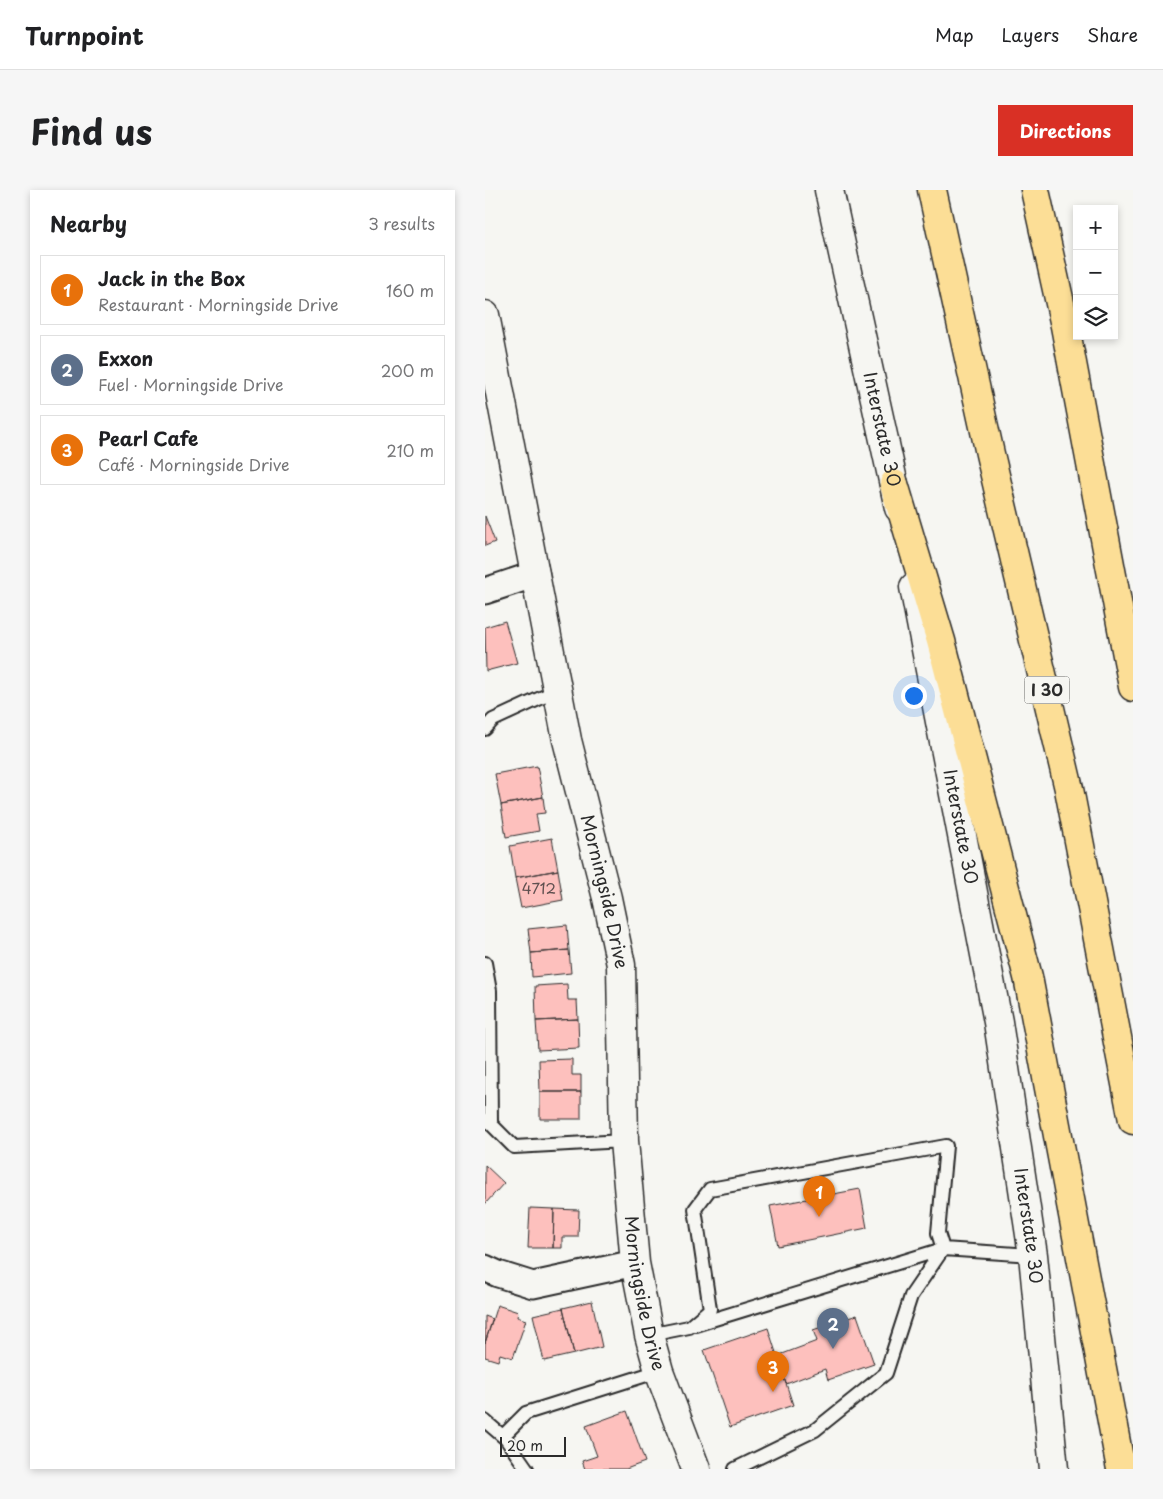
<!DOCTYPE html>
<html lang="en">
<head>
<meta charset="utf-8">
<style>
  :root { --surface:#fff; --page:#f6f6f6; --text:#202124; --muted:#757577; --line:#e0e0e0; --accent:#d93025 }
  body { margin:0; font-family:"Playpen Sans",sans-serif; background:var(--page); color:var(--text) }
  .controls { position:absolute; right:15px; top:15px; display:grid; overflow:hidden; border-radius:0px; box-shadow:0 2px 8px #0003 }
  .controls button { width:45px; height:45px; display:grid; place-items:center; padding:0; border:0; border-bottom:1px solid var(--line); background:var(--surface); color:var(--text); font:25px sans-serif }
  .scale { position:absolute; left:15px; bottom:12px; width:66px; box-sizing:border-box; padding-left:5px; border:2px solid #2b2b2b; border-top:0; font-size:14px; line-height:18px; white-space:nowrap; color:#2b2b2b; -webkit-text-stroke:4px #f6f6f2; paint-order:stroke }
  .you { position:absolute; left:428px; top:505px; width:18px; height:18px; margin:-12px; border:4px solid #fff; border-radius:50%; background:#1a73e8; box-shadow:0 0 0 8px #1a73e833 }
  .badge { display:grid; place-items:center; width:32px; height:32px; border-radius:50%; background:var(--accent); color:#fff; font-size:16px; font-weight:700 }
  .pin { position:absolute; translate:-50% -41px; filter:drop-shadow(0 1px 2px #0008) }
  .pin::after { content:''; position:absolute; top:26px; width:18px; height:15px; background:inherit; clip-path:polygon(0 0,100% 0,50% 100%) }
  .list { margin:0; padding:0; list-style:none }
  h2 { display:flex; justify-content:space-between; align-items:center; height:65px; margin:0; padding:0 20px; font-size:21px }
  h2 small { font-size:16px; font-weight:400; color:var(--muted) }
  .list li { display:grid; grid-template-columns:32px 1fr auto; gap:15px; align-items:center; box-sizing:border-box; height:70px; margin:0 10px 10px; padding:0 10px; border:1px solid var(--line); border-radius:0px }
  .list b { display:block; font-size:19px; white-space:nowrap }
  .list p { margin:0; font-size:16px; white-space:nowrap; color:var(--muted) }
  .list em { font-size:16px; font-style:normal; color:var(--muted) }
  .icon { flex:none; width:28px; height:28px; fill:none; stroke:currentColor; stroke-width:2; stroke-linecap:round; stroke-linejoin:round }
  .map { position:relative; flex:none; width:648px; height:1279px; overflow:hidden; border-radius:0px }
  header { display:flex; align-items:center; gap:30px; box-sizing:border-box; height:70px; padding:0 25px; background:var(--surface); border-bottom:1px solid var(--line) }
  header strong { font-size:24px }
  nav { display:flex; gap:28px; margin-inline-start:auto; font-size:18px }
  .intro { display:flex; align-items:center; justify-content:space-between; box-sizing:border-box; height:120px; padding:0 30px }
  h1 { margin:0; font-size:35px }
  .button { padding:12px 22px; border-radius:0px; background:var(--accent); color:#fff; font-size:18px; font-weight:700 }
  main { display:flex; gap:30px; padding:0 30px }
  aside { flex:1; background:var(--surface); border-radius:0px; box-shadow:0 2px 8px #0003 }
  .map>svg:first-child { display:block }
  .building { fill:#fdc0bd; stroke:#2b2b2b }
  .lines { fill:none; stroke-linecap:round; stroke-linejoin:round }
  .lane-casing { stroke:#2b2b2b; stroke-width:16 }
  .street-casing { stroke:#2b2b2b; stroke-width:29 }
  .secondary-casing { stroke:#2b2b2b; stroke-width:31 }
  .highway-casing { stroke:#2b2b2b; stroke-width:31 }
  .lane { stroke:#f6f6f2; stroke-width:12 }
  .street { stroke:#f6f6f2; stroke-width:25 }
  .secondary { stroke:#f6f6f2; stroke-width:28 }
  .highway { stroke:#fcde96; stroke-width:28 }
  .labels { text-anchor:middle; stroke-width:4; stroke-linejoin:round; paint-order:stroke }
  .number-label { font-size:15px; fill:#605050 }
  .shield { fill:#f6f6f2; stroke:#686867; stroke-width:1 }
  .shield-label { font-size:16px; font-weight:bold; fill:#2b2b2b }
  .street-label { font-size:18px; fill:#2b2b2b; stroke:#f6f6f2 }
</style>
</head>
<body>
<header>
<strong>Turnpoint</strong>
<nav><a>Map</a><a>Layers</a><a>Share</a></nav>
</header>
<div class="intro"><h1>Find us</h1><a class="button">Directions</a></div>
<main>
<aside>
<h2>Nearby<small>3 results</small></h2>
<ul class="list">
<li><span class="badge" style="background:#e8710a">1</span><div><b>Jack in the Box</b><p>Restaurant · Morningside Drive</p></div><em>160 m</em></li>
<li><span class="badge" style="background:#5c6f8a">2</span><div><b>Exxon</b><p>Fuel · Morningside Drive</p></div><em>200 m</em></li>
<li><span class="badge" style="background:#e8710a">3</span><div><b>Pearl Cafe</b><p>Café · Morningside Drive</p></div><em>210 m</em></li>
</ul>
</aside>
<div class="map">
<svg width="648" height="1279" viewBox="0 0 648 1279">
  <rect width="100%" height="100%" fill="#f6f6f2"/>
  <filter id="ink" filterUnits="userSpaceOnUse"><feTurbulence type="fractalNoise" baseFrequency=".02" numOctaves="2"/><feDisplacementMap in="SourceGraphic" scale="10" xChannelSelector="R" yChannelSelector="G"/><feConvolveMatrix kernelMatrix="1 2 1 2 8 2 1 2 1" color-interpolation-filters="sRGB"/></filter>
  <g filter="url(#ink)">
    <!-- building -->
    <path class="building" d="M0 326 10 352 0 356Z
      M20 431 32 473 1 481 0 437Z
      M52 576 58 607 16 615 10 584Z
      M58 607 60 623 51 624 54 641 21 647 16 615Z
      M67 648 73 680 30 688 25 656Z
      M73 680 78 710 36 718 30 688Z
      M82 735 84 760 46 763 43 739Z
      M84 760 86 783 47 787 46 763Z
      M82 794 83 810H92L93 829 51 831 50 796Z
      M93 829 94 858 53 860 51 831Z
      M87 869V885H96V902H55L54 870Z
      M55 902H96V929H55Z
      M0 975 19 993 0 1014Z
      M375 999 382 1038 293 1056 285 1016Z
      M45 1018 69 1019 68 1058H43Z
      M69 1019 94 1020 93 1047H77V1058H68Z
      M107 1111 117 1157 89 1164 78 1118Z
      M12 1115 33 1122 32 1127 41 1130 28 1168 15 1164 13 1171 0 1167V1153Z
      M78 1118 89 1164 59 1171 48 1125Z
      M372 1125 389 1174 343 1190 340 1179 301 1194 292 1166 332 1151 328 1140Z
      M0 1126 8 1129 0 1153Z
      M283 1138 308 1215 245 1237 219 1160Z
      M142 1221 160 1272 141 1279H100L97 1271 112 1266 101 1236Z"/>
    <g class="lines">
      <defs>
        <path id="lane" d="M0 539 8 530 73 500
          M0 773 5 801 6 934 29 957 139 951
          M210 1135 458 1059
          M164 1145 204 1137 225 1119 210 1019 225 999 461 956 453 1043 458 1059 548 1065
          M0 1231 21 1249 42 1279
          M18 1246 41 1223 174 1181
          M250 1279 330 1240 401 1183 426 1106 458 1059"/>
        <path id="street" d="M0 401 51 384
          M0 1078 13 1084 48 1095 150 1073"/>
        <g id="secondary">
          <path id="s1" d="M344 0 414 318"/>
          <path id="s2" d="M0 125 82 550 122 708 136 775 139 951 150 1073 164 1145 174 1181 211 1279"/>
          <path id="s3" d="M429 397 513 832 548 1065 569 1279"/>
        </g>
        <path id="highway" d="M447 0 505 264 584 599 648 930
          M550 0 580 136 648 497
          M409 294 456 451 543 787 636 1279"/>
      </defs>
      <!-- lane casing -->
      <use href="#lane" class="lane-casing"/>
      <!-- street casing -->
      <use href="#street" class="street-casing"/>
      <!-- secondary casing -->
      <use href="#secondary" class="secondary-casing"/>
      <!-- highway casing -->
      <use href="#highway" class="highway-casing"/>
      <!-- lane -->
      <use href="#lane" class="lane"/>
      <!-- street -->
      <use href="#street" class="street"/>
      <!-- secondary -->
      <use href="#secondary" class="secondary"/>
      <!-- highway -->
      <use href="#highway" class="highway"/>
    </g>
  </g>
  <g class="labels">
    <!-- number labels -->
    <g class="number-label">
      <text x="54" y="704">4712</text>
    </g>
    <!-- shield labels -->
    <rect class="shield" x="539.5" y="486.5" width="45" height="27" rx="4"/>
    <g class="shield-label">
      <text x="562" y="506">I 30</text>
    </g>
    <!-- street labels -->
    <g class="street-label">
      <text dy="6" stroke="none"><textPath href="#s1" startOffset="245">Interstate 30</textPath></text>
      <text dy="6" stroke="none"><textPath href="#s3" startOffset="244">Interstate 30</textPath></text>
      <text dy="6" stroke="none"><textPath href="#s2" startOffset="589">Morningside Drive</textPath></text>
      <text dy="6" stroke="none"><textPath href="#s3" startOffset="649">Interstate 30</textPath></text>
      <text dy="6" stroke="none"><textPath href="#s2" startOffset="994">Morningside Drive</textPath></text>
    </g>
  </g>
</svg>
<div class="controls">
<button>+</button>
<button>−</button>
<button><svg class="icon" aria-label="layers" viewBox="0 0 24 24"><path d="M12 4l9 5-9 5-9-5zM3 14l9 5 9-5"/></svg></button>
</div>
<div class="scale">20 m</div>
<div class="you"></div>
<div class="pin badge" style="left:334px;top:1027px;background:#e8710a">1</div>
<div class="pin badge" style="left:348px;top:1159px;background:#5c6f8a">2</div>
<div class="pin badge" style="left:288px;top:1202px;background:#e8710a">3</div>
</div>
</main>
</body>
</html>
